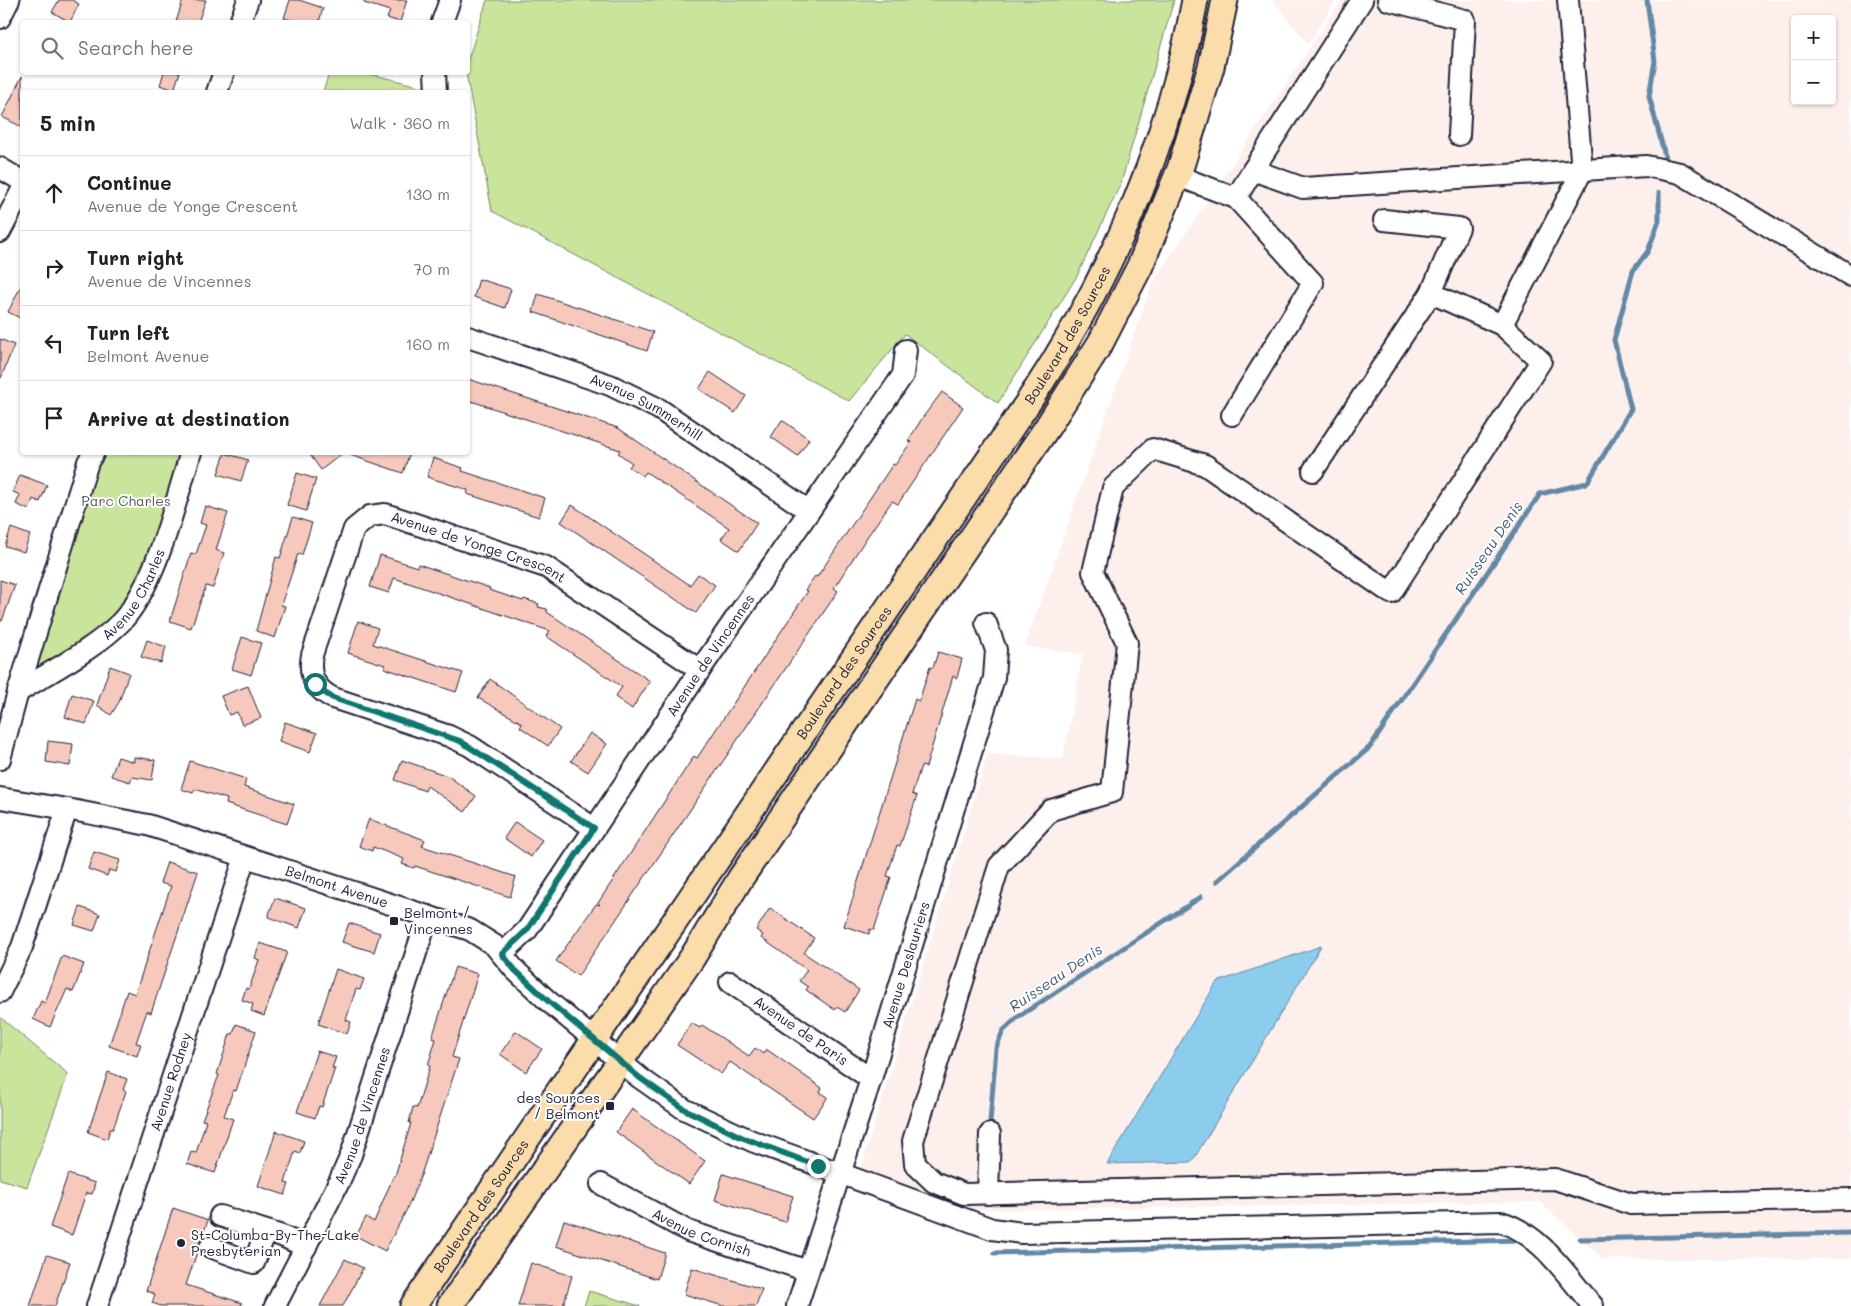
<!DOCTYPE html>
<html lang="en">
<head>
<meta charset="utf-8">
<style>
  :root { --surface:#fff; --page:#f6f6f6; --text:#202124; --muted:#757577; --line:#e0e0e0 }
  body { margin:0; font-family:Mali,sans-serif; background:var(--page); color:var(--text) }
  .controls { position:absolute; right:15px; top:15px; display:grid; overflow:hidden; border-radius:5px; box-shadow:0 1px 4px #0004 }
  .controls button { width:45px; height:45px; display:grid; place-items:center; padding:0; border:0; border-bottom:1px solid var(--line); background:var(--surface); color:var(--text); font:25px sans-serif }
  .stop { position:absolute; width:15px; height:15px; margin:-11px; border:4px solid #0f766e; border-radius:50%; background:#fff }
  .stop.end { background:#0f766e; border-color:#fff; box-shadow:0 1px 5px #0008 }
  .list { margin:0; padding:0; list-style:none }
  h2 { display:flex; justify-content:space-between; align-items:center; height:65px; margin:0; padding:0 20px; font-size:21px }
  h2 small { font-size:16px; font-weight:400; color:var(--muted) }
  .list li { display:grid; grid-template-columns:32px 1fr auto; gap:15px; align-items:center; box-sizing:border-box; height:75px; padding:0 20px; border-top:1px solid var(--line) }
  .list b { display:block; font-size:19px; white-space:nowrap }
  .list p { margin:0; font-size:16px; white-space:nowrap; color:var(--muted) }
  .list em { font-size:16px; font-style:normal; color:var(--muted) }
  .icon { flex:none; width:28px; height:28px; fill:none; stroke:currentColor; stroke-width:2; stroke-linecap:round; stroke-linejoin:round }
  .map { position:relative; flex:none; width:1851px; height:1306px; overflow:hidden }
  .search { position:absolute; background:var(--surface); box-shadow:0 1px 4px #0004; left:20px; top:20px; width:450px; height:55px; display:flex; align-items:center; gap:12px; box-sizing:border-box; padding:0 18px; border-radius:5px; color:var(--muted); font-size:19px }
  .panel { position:absolute; background:var(--surface); box-shadow:0 1px 4px #0004; left:20px; top:90px; width:450px; height:365px; border-radius:5px }
  .map>svg:first-child { display:block }
  .built { fill:#fdefeb; fill-rule:evenodd }
  .green { fill:#c9e49b; stroke:#76836b }
  .water { fill:#8ccced; stroke:#6288a6 }
  .lines { fill:none; stroke-linecap:round; stroke-linejoin:round }
  .stream { stroke:#6288a6; stroke-width:5 }
  .building { fill:#f7c9bc; stroke:#22223b }
  .minor-casing { stroke:#22223b; stroke-width:24 }
  .major-casing { stroke:#22223b; stroke-width:29 }
  .minor { stroke:#fff; stroke-width:20 }
  .major { stroke:#faddab; stroke-width:25 }
  .route { stroke:#0f766e; stroke-width:6 }
  .poi-dot { fill:#22223b; stroke:#fff; stroke-width:2 }
  .labels { text-anchor:middle; stroke-width:4; stroke-linejoin:round; paint-order:stroke }
  .street-label { font-size:14px; fill:#22223b; stroke:#fff }
  .park-label { font-size:14px; fill:#545c58; stroke:#fff }
  .poi-label { font-size:14px; fill:#22223b; stroke:#fff; text-anchor:start }
  .water-label { font-size:15px; font-style:italic; fill:#475e79; stroke:#fff }
</style>
</head>
<body>
<div class="map">
<svg width="1851" height="1306" viewBox="0 0 1851 1306">
  <rect width="100%" height="100%" fill="#fff"/>
  <filter id="ink" filterUnits="userSpaceOnUse"><feTurbulence type="fractalNoise" baseFrequency=".02" numOctaves="2"/><feDisplacementMap in="SourceGraphic" scale="10" xChannelSelector="R" yChannelSelector="G"/><feConvolveMatrix kernelMatrix="1 2 1 2 8 2 1 2 1" color-interpolation-filters="sRGB"/></filter>
  <g filter="url(#ink)">
    <!-- built -->
    <path class="built" d="M1273 0H1336L1308 44Z
      M1342 0H1851V1259H1603L1540 1202 972 1210 860 1171 988 754 1063 759 1083 654 1025 646 1152 284ZM1795 19H1832V101H1795Z"/>
    <!-- green -->
    <path class="green" d="M487 0H1174L1121 183 1077 276 998 403 905 334 849 401 492 211 466 73 468 72V60Z
      M329 73H366L423 87 424 92H323Z
      M94 453H191L136 603 18 692Z
      M0 1017 68 1074 27 1187 0 1179Z
      M589 1291 640 1306H584Z"/>
    <!-- water -->
    <path class="water" d="M1321 946 1192 1162 1107 1164 1217 982Z"/>
    <g class="lines">
      <!-- stream -->
      <path class="stream" d="M1647 0 1655 61 1649 96 1665 156
        M1217 881 1370 747 1540 494 1587 483 1631 409 1614 340 1633 271 1648 251 1659 221V193
        M990 1122 996 1048 1003 1031 1018 1017 1201 897
        M1580 1239 1851 1233
        M994 1253 1520 1240"/>
    </g>
    <!-- building -->
    <path class="building" d="M59 0H72L79 4 70 22 52 12Z
      M183 0H206L198 22H176Z
      M290 0H299L323 8 319 22H298L284 18Z
      M364 0H407L400 22 387 18 390 11 364 3Z
      M164 72H180L174 90 160 85Z
      M22 76V127L2 117Z
      M479 279 511 289 505 308 474 297Z
      M22 284V319L8 312Z
      M538 294 653 332 647 351 533 312Z
      M0 339 14 345 1 378H0Z
      M710 372 746 396 735 413 699 389Z
      M468 379 618 428 757 523 739 551 721 539 729 528 646 472 643 476 629 467 632 463 618 453 620 450 468 400Z
      M942 392 963 407 898 504 892 501 867 537 834 588 838 591 578 976 556 961 596 904 600 905 598 903 694 756 697 758 808 591 805 590 815 576 817 577 893 464 895 465 911 442 908 441 923 417Z
      M782 420 809 439 798 456 771 437Z
      M308 452H344L321 470Z
      M350 452H410L403 473 350 455Z
      M225 453 248 460 241 481 218 474Z
      M433 458 463 468 462 471 545 498 539 517 467 494 468 490 427 477Z
      M297 473 316 479 306 511 287 505Z
      M20 475 47 485 40 502 33 499 29 510 16 504 20 495 13 492Z
      M572 505 690 585 698 574 715 585 696 613 561 522Z
      M205 506 228 513 216 550 224 553 213 588 206 586 191 628 170 621 191 553 196 554 206 525 200 523Z
      M293 517 312 523 302 555 298 554 281 605 285 606 275 638 256 631 276 557 280 558Z
      M11 528 30 535 24 552 5 546Z
      M380 555 417 567 418 564 490 588 489 590 523 601 524 599 539 604 538 607 547 609V612L650 681 632 709 615 697 622 687 546 636 550 631 394 578 389 593 370 587Z
      M0 580 15 585 2 621H0Z
      M358 621 378 628 373 644 463 673 456 692 384 668 385 665 348 653Z
      M242 637 261 643 251 675 232 669Z
      M147 640 166 647 161 663 141 657Z
      M938 652 962 659 957 678 953 676 926 767 921 766 912 794 917 796 900 846 897 845 887 876 891 877 874 930 870 929 869 934 844 926 915 699 919 701 930 667 933 668Z
      M110 666 129 673 119 702 111 715 97 705Z
      M490 679 560 729 548 746 520 727 522 723 478 698Z
      M248 686 261 718 242 725 237 712 229 715 221 696Z
      M72 694 94 701 86 724 65 717Z
      M285 722 317 733 310 752 279 741Z
      M590 733 607 744 588 772 571 761Z
      M48 741 73 744 70 766 46 762Z
      M118 757 134 762V757L155 760 152 780 132 777 130 782 111 776Z
      M402 760 448 776 476 796 465 812 427 786 425 791 395 780Z
      M190 761 246 779 244 787 294 804 287 824 226 804 227 799 195 789 193 793 181 789Z
      M369 819 425 840 422 846 516 877 510 897 415 866 414 868 402 864 404 859 373 847 372 851 359 846Z
      M515 822 542 840 531 857 504 838Z
      M94 852 120 860 116 872 109 870 107 876 88 869Z
      M167 862 198 872 151 1013 147 1011 136 1043 141 1044 137 1056 109 1046 127 991 135 994 171 886 160 883Z
      M275 898 306 908 299 928 268 917Z
      M80 907 100 914 94 931 74 925Z
      M770 908 814 938 804 953 859 990 845 1012 837 1007 835 1010 806 990 808 987 799 981 807 970 761 938 763 935 756 930Z
      M349 923 380 933 374 952 342 942Z
      M260 943 287 952 264 1016 251 1011 253 1004 242 1000 246 988 249 989 259 960 255 958Z
      M62 956 84 964 73 992 67 989 50 1027 33 1019 41 1001 45 1003Z
      M455 967 478 974 452 1057 459 1059 421 1175 407 1209 385 1251 356 1236 366 1217 374 1222 394 1175 395 1176 411 1123H409L413 1107 417 1108 430 1066 428 1065 436 1039 432 1038Z
      M336 969 364 979 360 990 356 989 346 1020 351 1022 347 1034 318 1024Z
      M691 1023 700 1028 702 1025 749 1056 755 1048 763 1054 766 1049 822 1088 820 1092 828 1097 813 1118 730 1062 721 1074 677 1045Z
      M236 1024 256 1031 236 1091 233 1090 224 1116 233 1119 215 1173 187 1164 191 1152 196 1153 206 1121 202 1120 219 1075 217 1074 230 1034H233Z
      M516 1031 542 1049 526 1072 500 1054Z
      M317 1051 336 1057 332 1068H335L322 1107 319 1106 315 1118 297 1112Z
      M108 1072 127 1079 123 1090 126 1091 113 1129H110L107 1139 88 1132Z
      M632 1109 705 1161 689 1184 616 1132Z
      M276 1131 304 1141 300 1153 295 1151 285 1183 289 1184 285 1195 258 1186Z
      M68 1174 95 1183 92 1194 86 1193 72 1235 50 1227Z
      M723 1174 793 1196 785 1222 715 1200Z
      M173 1208 208 1220 186 1285 242 1303 241 1306H161L152 1303 155 1294 146 1291Z
      M564 1220 665 1253 657 1279 556 1246Z
      M47 1255 70 1262 55 1306H30Z
      M345 1259 363 1268 343 1306H320Z
      M531 1263 572 1276 563 1306H518Z
      M692 1268 762 1289 756 1306H723L684 1294Z"/>
    <g class="lines">
      <defs>
        <g id="minor">
          <path d="M1362 0 1253 170 1303 188 1646 166 1680 173 1851 276"/>
          <path d="M1388 0 1465 20 1459 135"/>
          <path d="M1568 0 1582 171 1502 325 1541 361 1391 593 1205 465 1153 449 1113 488 1093 572 1127 643 1112 792 1051 810 999 866 913 1141 915 1164 934 1182 964 1194 1555 1179 1631 1204 1851 1199"/>
          <path d="M0 18 9 0"/>
          <path d="M240 22 248 0"/>
          <path d="M442 22 450 0"/>
          <path d="M435 72 436 92"/>
          <path d="M217 92 224 72"/>
          <path d="M0 168 22 181"/>
          <path d="M1178 176 1236 198 1253 170"/>
          <path d="M1384 220 1459 228 1431 293"/>
          <path d="M0 232 22 190"/>
          <path id="s1" d="M468 337 610 385 659 409 809 511"/>
          <path d="M1232 415 1313 283 1236 198"/>
          <path d="M1313 471 1431 293 1502 325"/>
          <path id="s2" d="M18 692C51 671 95 649 122 621 157 582 175 503 191 452"/>
          <path d="M0 759 18 692 88 462 94 452"/>
          <path id="s3" d="M0 798 67 809 148 825 470 930 494 945 515 970 548 1001 640 1078 684 1109 752 1141 992 1229 1022 1233 1501 1222C1541 1234 1566 1275 1593 1306"/>
          <path id="s4" d="M594 828 470 746 449 736 333 698C315 689 308 675 312 655L354 529 370 516 385 514 546 567 700 670"/>
          <path id="s5" d="M502 954 527 930 700 670 903 375 906 350"/>
          <path id="s6" d="M730 982 871 1079"/>
          <path d="M0 992 22 947 67 809"/>
          <path id="s7" d="M601 1184 688 1231 808 1271"/>
          <path d="M988 1194 990 1134"/>
          <path d="M220 1216 282 1236 306 1247"/>
          <path d="M210 1247 254 1263 266 1231"/>
          <path id="s8" d="M97 1306 245 857"/>
          <path id="s9" d="M275 1306 339 1182 351 1155 428 916"/>
          <path id="s10" d="M797 1306 871 1079 994 678 996 650 986 623"/>
        </g>
        <g id="major">
          <path id="s11" d="M413 1306 1029 401C1111 277 1169 146 1195 0"/>
          <path d="M450 1306 692 958 740 879 1048 426 1101 342 1140 266 1180 169 1211 67 1225 0"/>
        </g>
      </defs>
      <!-- minor casing -->
      <use href="#minor" class="minor-casing"/>
      <!-- major casing -->
      <use href="#major" class="major-casing"/>
      <!-- minor -->
      <use href="#minor" class="minor"/>
      <!-- major -->
      <use href="#major" class="major"/>
    </g>
  </g>
  <g class="lines" filter="url(#ink)">
    <!-- route -->
    <path class="route" d="M315 684 320 690 333 698 460 741 594 828 527 930 502 954 515 970 548 1001 640 1078 684 1109 741 1137 818 1166"/>
  </g>
  <!-- markers -->
  <g class="poi-dot">
    <rect x="389" y="916" width="10" height="10" rx="2.5"/>
    <rect x="605" y="1101" width="10" height="10" rx="2.5"/>
    <circle cx="181" cy="1243" r="5"/>
  </g>
  <g class="labels">
    <!-- street labels -->
    <g class="street-label">
      <text dy="5" stroke="none"><textPath href="#s11" startOffset="1171">Boulevard des Sources</textPath></text>
      <text dy="5" stroke="none"><textPath href="#s1" startOffset="192">Avenue Summerhill</textPath></text>
      <text dy="5" stroke="none"><textPath href="#s4" startOffset="614">Avenue de Yonge Crescent</textPath></text>
      <text dy="5" stroke="none"><textPath href="#s2" startOffset="155">Avenue Charles</textPath></text>
      <text dy="5" stroke="none"><textPath href="#s5" startOffset="365">Avenue de Vincennes</textPath></text>
      <text dy="5" stroke="none"><textPath href="#s11" startOffset="766">Boulevard des Sources</textPath></text>
      <text dy="5" stroke="none"><textPath href="#s3" startOffset="349">Belmont Avenue</textPath></text>
      <text dy="5" stroke="none"><textPath href="#s10" startOffset="358">Avenue Deslauriers</textPath></text>
      <text dy="5" stroke="none"><textPath href="#s6" startOffset="86">Avenue de Paris</textPath></text>
      <text dy="5" stroke="none"><textPath href="#s8" startOffset="236">Avenue Rodney</textPath></text>
      <text dy="5" stroke="none"><textPath href="#s9" startOffset="210">Avenue de Vincennes</textPath></text>
      <text dy="5" stroke="none"><textPath href="#s11" startOffset="121">Boulevard des Sources</textPath></text>
      <text dy="5" stroke="none"><textPath href="#s7" startOffset="112">Avenue Cornish</textPath></text>
    </g>
    <!-- park labels -->
    <g class="park-label">
      <text x="126" y="506">Parc Charles</text>
    </g>
    <!-- poi labels -->
    <g class="poi-label">
      <text x="404" y="918">Belmont /<tspan x="404" dy="16">Vincennes</tspan></text>
      <text x="600" y="1103" text-anchor="end">des Sources<tspan x="600" dy="16">/ Belmont</tspan></text>
      <text x="191" y="1240">St-Columba-By-The-Lake<tspan x="191" dy="16">Presbyterian</tspan></text>
    </g>
    <!-- water labels -->
    <g class="water-label">
      <text transform="translate(1489 548) rotate(-56)" y="5">Ruisseau Denis</text>
      <text transform="translate(1056 978) rotate(-34)" y="5">Ruisseau Denis</text>
    </g>
  </g>
</svg>
<div class="controls">
<button>+</button>
<button>−</button>
</div>
<div class="stop" style="left:315px;top:684px"></div>
<div class="stop end" style="left:818px;top:1166px"></div>
<div class="search"><svg class="icon" aria-label="search" viewBox="0 0 24 24"><circle cx="10" cy="10" r="6"/><path d="M15 15l6 6"/></svg>Search here</div>
<section class="panel">
<h2>5 min<small>Walk · 360 m</small></h2>
<ul class="list">
<li><svg class="icon" aria-label="ahead" viewBox="0 0 24 24"><path d="M12 20V5M6 11l6-6 6 6"/></svg><div><b>Continue</b><p>Avenue de Yonge Crescent</p></div><em>130 m</em></li>
<li><svg class="icon" aria-label="right" viewBox="0 0 24 24"><path d="M7 20v-9h11M14 6l5 5-5 5"/></svg><div><b>Turn right</b><p>Avenue de Vincennes</p></div><em>70 m</em></li>
<li><svg class="icon" aria-label="left" viewBox="0 0 24 24"><path d="M17 20v-9H6M10 6l-5 5 5 5"/></svg><div><b>Turn left</b><p>Belmont Avenue</p></div><em>160 m</em></li>
<li><svg class="icon" aria-label="arrive" viewBox="0 0 24 24"><path d="M6 21V4h12l-3 4 3 4H6"/></svg><div><b>Arrive at destination</b></div></li>
</ul>
</section>
</div>
</body>
</html>
